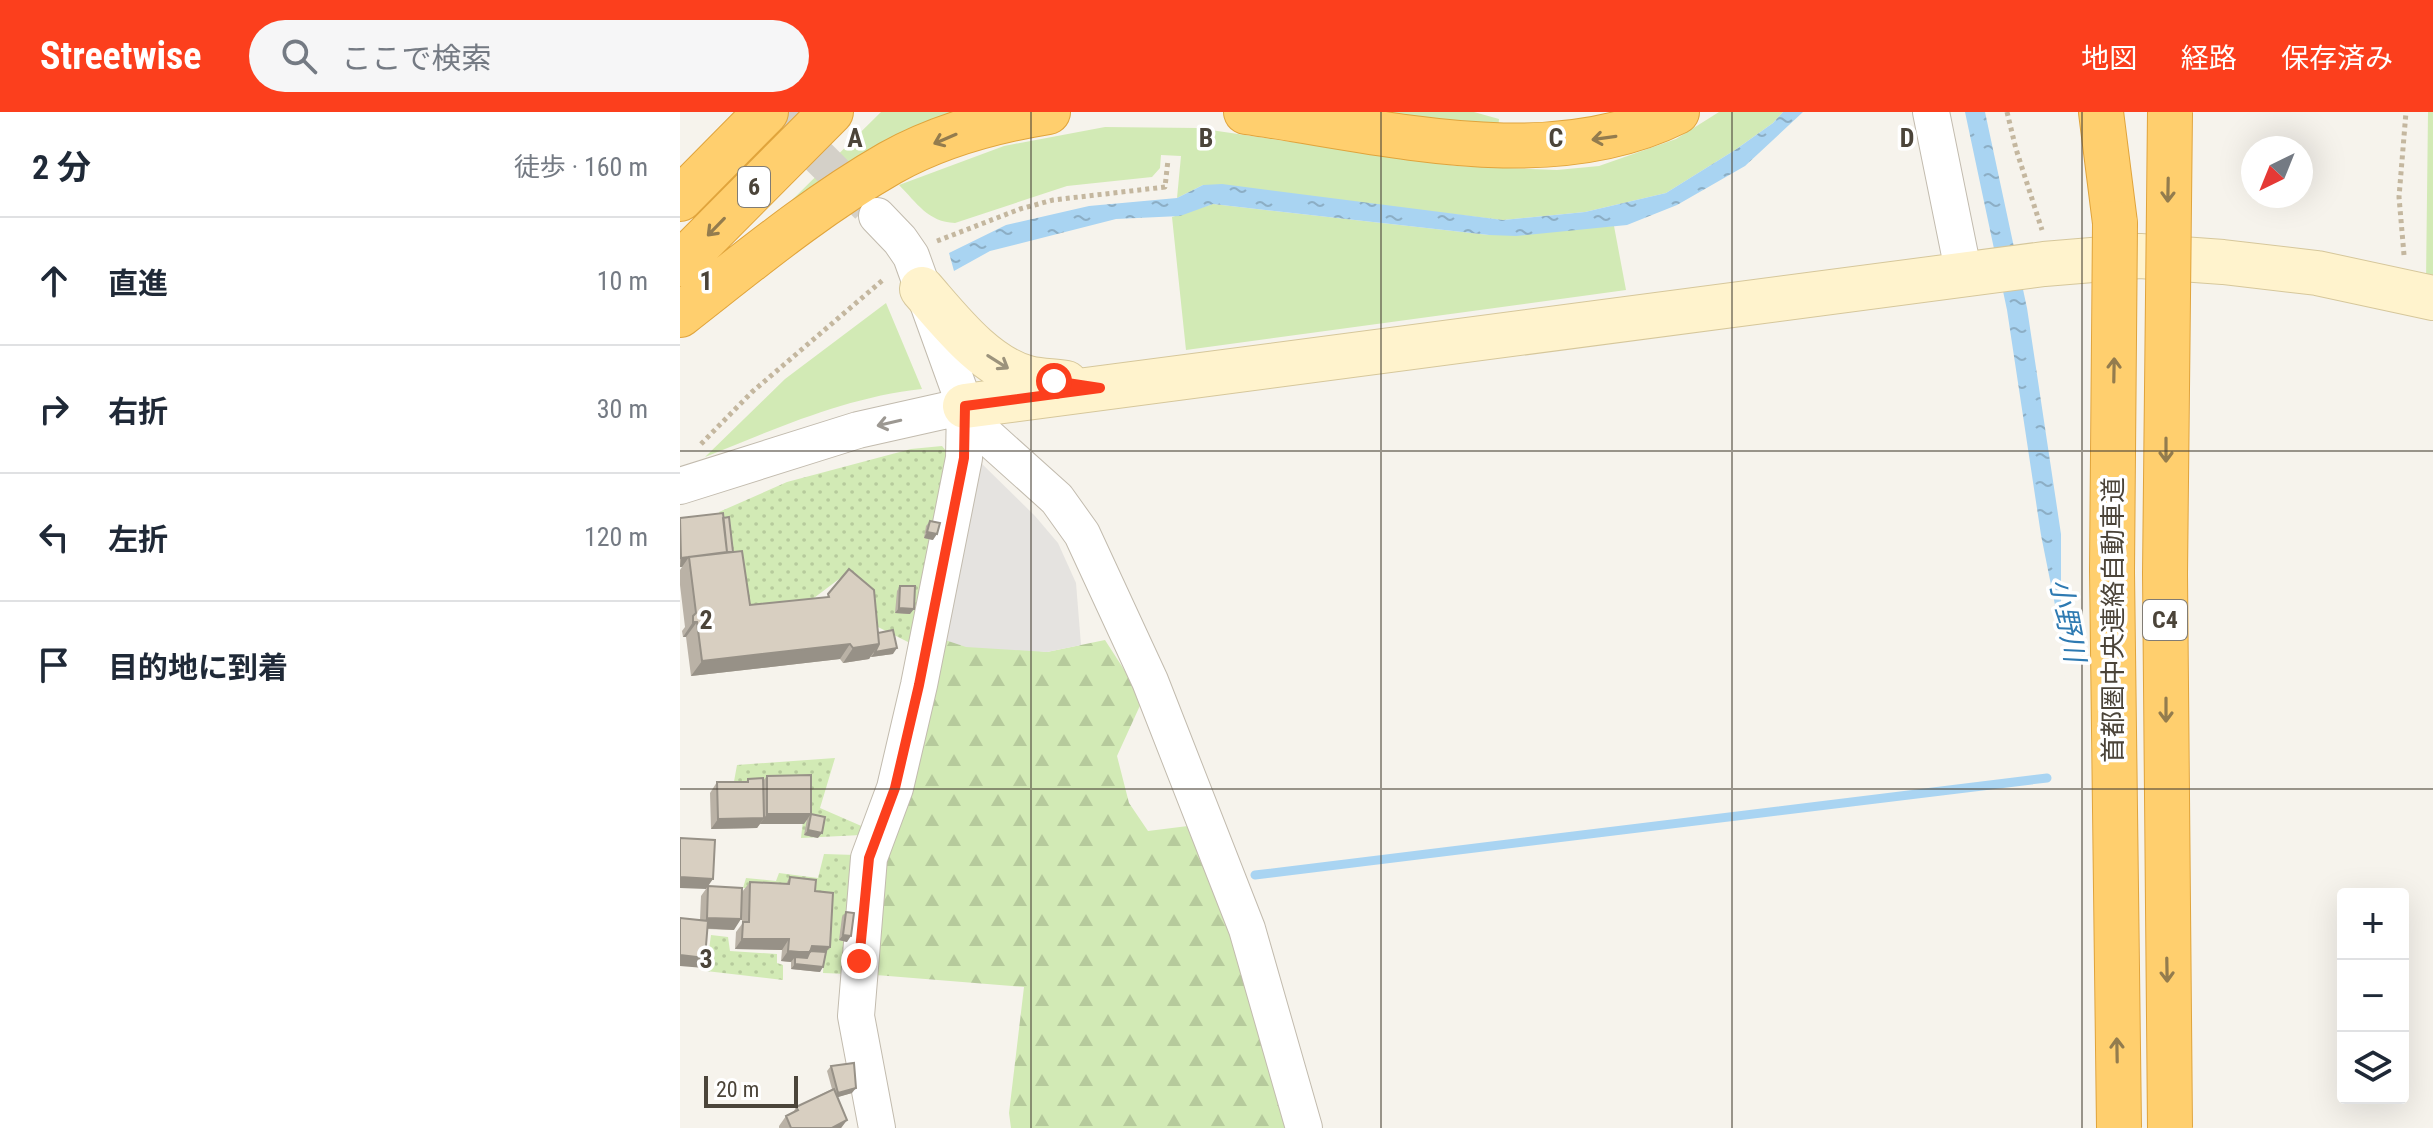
<!DOCTYPE html>
<html lang="ja">
<head>
<meta charset="utf-8">
<style>
  :root { --surface:#fff; --page:#f6f6f7; --text:#1f2937; --muted:#747a83; --line:#e0e1e3; --accent:#fc3f1d }
  body { margin:0; font-family:"Roboto Condensed","Noto Sans JP",sans-serif; background:var(--page); color:var(--text) }
  .controls { position:absolute; right:24px; bottom:24px; display:grid; overflow:hidden; border-radius:8px; box-shadow:0 8px 32px #0002 }
  .controls button { width:72px; height:72px; display:grid; place-items:center; padding:0; border:0; border-bottom:2px solid var(--line); background:var(--surface); color:var(--text); font:40px sans-serif }
  .compass { position:absolute; left:1561px; top:24px; width:72px; height:72px; border-radius:50%; background:var(--surface); box-shadow:0 8px 32px #0002; rotate:223deg }
  .scale { position:absolute; left:24px; bottom:20px; width:94px; box-sizing:border-box; padding-left:8px; border:4px solid #4b4439; border-top:0; font-size:22px; line-height:28px; white-space:nowrap; color:#4b4439; -webkit-text-stroke:6px #fff; paint-order:stroke }
  .stop { position:absolute; width:24px; height:24px; margin:-18px; border:6px solid #fc3f1d; border-radius:50%; background:#fff }
  .stop.end { background:#fc3f1d; border-color:#fff; box-shadow:0 2px 8px #0008 }
  .list { margin:0; padding:0; list-style:none }
  h2 { display:flex; justify-content:space-between; align-items:center; height:104px; margin:0; padding:0 32px; font-size:34px }
  h2 small { font-size:26px; font-weight:400; color:var(--muted) }
  .list li { display:grid; grid-template-columns:52px 1fr auto; gap:24px; align-items:center; box-sizing:border-box; height:128px; padding:0 32px; border-top:2px solid var(--line) }
  .list b { display:block; font-size:30px; white-space:nowrap }
  .list em { font-size:26px; font-style:normal; color:var(--muted) }
  .icon { flex:none; width:44px; height:44px; fill:none; stroke:currentColor; stroke-width:2; stroke-linecap:round; stroke-linejoin:round }
  .map { position:relative; flex:none; width:1753px; height:1016px; overflow:hidden }
  header { display:flex; align-items:center; gap:48px; box-sizing:border-box; height:112px; padding:0 40px; background:var(--accent); color:#fff }
  header strong { font-size:38px }
  nav { display:flex; gap:44px; margin-inline-start:auto; font-size:28px }
  .search { width:560px; height:72px; background:var(--page); display:flex; align-items:center; gap:20px; box-sizing:border-box; padding:0 28px; border-radius:44px; color:var(--muted); font-size:30px }
  main { display:flex }
  aside { flex:1; background:var(--surface) }
  .map>svg:first-child { display:block }
  .grass { fill:#d2eab5 }
  .forest { fill:url(#forest-firs) }
  .park { fill:url(#park-dots) }
  .parking { fill:#e5e3e0 }
  .water { fill:url(#water-ripples) }
  .pier { fill:#f6f3ec }
  .lines { fill:none; stroke-linecap:round; stroke-linejoin:round }
  .stream { stroke:#a9d4f2; stroke-width:9 }
  .street-tunnel { stroke:#d4d0c8; stroke-width:36; stroke-dasharray:36 18; stroke-linecap:butt }
  .street-casing { stroke:#c2bbae; stroke-width:38 }
  .secondary-casing { stroke:#d6c79b; stroke-width:46 }
  .highway-casing { stroke:#e0a43c; stroke-width:46 }
  .path { stroke:#c4b79f; stroke-width:5; stroke-dasharray:4 4; stroke-linecap:butt }
  .street { stroke:#fff; stroke-width:36 }
  .secondary { stroke:#fff3cd; stroke-width:44 }
  .highway { stroke:#ffcf6e; stroke-width:44 }
  .highway-bridge-casing { stroke:#e0a43c; stroke-width:46; stroke-linecap:butt }
  .highway-bridge { stroke:#ffcf6e; stroke-width:44 }
  .wall { fill:#bab2a6 }
  .shaded-wall { fill:#979187 }
  .building { fill:#d8cfc1; stroke:#979187; stroke-width:2 }
  .oneway { stroke:#937c4e }
  .oneway2 { stroke:#9c937c }
  .oneway3 { stroke:#9c9892 }
  .route { stroke:#fc3f1d; stroke-width:10 }
  .grid { fill:none; stroke:#4b4439; stroke-width:2; stroke-opacity:0.55 }
  .labels { text-anchor:middle; stroke-width:7; stroke-linejoin:round; paint-order:stroke }
  .shield { fill:#fff; stroke:#817c74; stroke-width:2 }
  .shield-label { font-size:24px; font-weight:bold; fill:#4b4439 }
  .street-label { font-size:26px; fill:#4b4439; stroke:#fff }
  .water-label { font-size:28px; font-style:italic; fill:#2e7ab2; stroke:#fff }
  .grid-label { font-size:26px; text-anchor:middle; font-weight:bold; fill:#4b4439; stroke:#fff; stroke-width:7; stroke-linejoin:round; paint-order:stroke }
</style>
</head>
<body>
<header>
<strong>Streetwise</strong>
<div class="search"><svg class="icon" aria-label="search" viewBox="0 0 24 24"><circle cx="10" cy="10" r="6"/><path d="M15 15l6 6"/></svg>ここで検索</div>
<nav><a>地図</a><a>経路</a><a>保存済み</a></nav>
</header>
<main>
<aside>
<h2>2 分<small>徒歩 · 160 m</small></h2>
<ul class="list">
<li><svg class="icon" aria-label="ahead" viewBox="0 0 24 24"><path d="M12 20V5M6 11l6-6 6 6"/></svg><div><b>直進</b></div><em>10 m</em></li>
<li><svg class="icon" aria-label="right" viewBox="0 0 24 24"><path d="M7 20v-9h11M14 6l5 5-5 5"/></svg><div><b>右折</b></div><em>30 m</em></li>
<li><svg class="icon" aria-label="left" viewBox="0 0 24 24"><path d="M17 20v-9H6M10 6l-5 5 5 5"/></svg><div><b>左折</b></div><em>120 m</em></li>
<li><svg class="icon" aria-label="arrive" viewBox="0 0 24 24"><path d="M6 21V4h12l-3 4 3 4H6"/></svg><div><b>目的地に到着</b></div></li>
</ul>
</aside>
<div class="map">
<svg width="1753" height="1016" viewBox="0 0 1753 1016">
  <defs>
    <pattern id="forest-firs" width="22" height="20" patternUnits="userSpaceOnUse" patternTransform="scale(2)"><rect width="22" height="20" fill="#d2eab5"/><path d="M5 1l3.5 6h-7zM16 11l3.5 6h-7z" fill="#b6ca9c"/></pattern>
    <pattern id="park-dots" width="8" height="8" patternUnits="userSpaceOnUse" patternTransform="scale(2)"><rect width="8" height="8" fill="#d2eab5"/><path d="M2 2h.1M6 6h.1" fill="none" stroke="#b6ca9c" stroke-width="1.8" stroke-linecap="round"/></pattern>
    <pattern id="water-ripples" width="26" height="14" patternUnits="userSpaceOnUse" patternTransform="scale(2)"><rect width="26" height="14" fill="#a9d4f2"/><path d="M2 4q2-2 4 0t4 0M15 11q2-2 4 0t4 0" fill="none" stroke="#8caec5"/></pattern>
  </defs>
  <rect width="100%" height="100%" fill="#f6f3ec"/>
  <!-- grass -->
  <path class="grass" d="M201 0H297L110 90Z
    M688 0H794L819 7 818 18Z
    M1039 0H1103L1093 11 1055 38 986 81 905 100 823 108 523 73 497 86 501 44 481 43 480 56 472 65 387 74 275 111C248 110 237 91 219 73L324 34 425 15 517 16 777 54 877 58 919 54 996 27Z
    M1748 0H1753V171L1746 170Z
    M533 92 809 123 934 114 946 178 506 238 492 105Z
    M206 191 242 277C166 285 95 317 25 345L105 267Z"/>
  <!-- forest -->
  <path class="forest" d="M265 528 367 540 425 528 463 587 437 644 449 691 468 719 516 713 614 1016H331L329 1001 344 875 196 863 201 761Z"/>
  <!-- park -->
  <path class="park" d="M262 334 272 346 236 534 194 513 163 464 126 492 66 500 39 400 107 370 231 337Z
    M155 646 140 696 186 716 181 723 121 726 127 672 53 675 57 653Z
    M144 742 176 743 167 862 143 861 147 788 100 778 63 776 66 766 96 769 99 761 138 766Z
    M31 823 48 825 50 839 97 842V851L103 853V868L26 859Z"/>
  <!-- parking -->
  <path class="parking" d="M296 346 355 404 378 431 396 471 401 533 367 540 286 535 265 528Z"/>
  <!-- water -->
  <path class="water" d="M1103 0H1123L1065 54 997 93 947 113 836 124 809 123 533 92 500 104 436 107 310 139 274 159 269 141 326 113 409 94 497 86 523 73 542 72 823 108 905 100 986 81 1055 38 1093 11Z
    M1285 0H1305L1347 196 1442 828 1361 423 1327 198Z"/>
  <!-- pier -->
  <path class="pier" d="M1381 395 1461 817 1500 1016H1473L1381 544Z"/>
  <g class="lines">
    <!-- stream -->
    <path class="stream" d="M575 763 1367 666"/>
    <!-- street-tunnel -->
    <path class="street-tunnel" d="M94 0 188 94"/>
    <defs>
      <path id="street" d="M1251 0 1284 163
        M197 104 220 128 231 144 285 294 298 316 377 387 402 422 470 569 567 817 624 1016
        M0 374 178 318 285 294
        M197 1016 176 904 189 746 215 676 239 573 284 346 285 294"/>
      <path id="secondary" d="M242 177C270 209 305 255 348 266 360 269 374 269 386 271
        M285 294 1364 152 1460 144 1543 150 1637 161 1753 186"/>
      <path id="highway" d="M566 0C703 19 867 65 997 0
        M1421 0 1435 111
        M0 87 86 0
        M0 152 151 0
        M0 203C68 150 135 94 210 51 258 24 313 9 368 0"/>
    </defs>
    <!-- street casing -->
    <use href="#street" class="street-casing"/>
    <!-- secondary casing -->
    <use href="#secondary" class="secondary-casing"/>
    <!-- highway casing -->
    <use href="#highway" class="highway-casing"/>
    <!-- path -->
    <path class="path" d="M1327 0 1336 37 1362 118
      M257 129 340 97 373 88 485 75 488 48
      M1724 143 1719 85 1726 0
      M21 332 72 280 204 167"/>
    <!-- street -->
    <use href="#street" class="street"/>
    <!-- secondary -->
    <use href="#secondary" class="secondary"/>
    <!-- highway -->
    <use href="#highway" class="highway"/>
    <defs>
      <path id="highway-bridge" d="M1490 0 1485 462 1490 1016
        M1435 111 1432 459 1439 1016"/>
    </defs>
    <!-- highway-bridge casing -->
    <use href="#highway-bridge" class="highway-bridge-casing"/>
    <!-- highway-bridge -->
    <use href="#highway-bridge" class="highway-bridge"/>
  </g>
  <!-- wall -->
  <path class="wall" d="M0 406H43L70 493 146 486 169 457 198 521 213 542 191 545V544L189 547 163 551 160 547 11 564 6 525H3L2 519 5 515 0 473V458L2 455H0Z
    M250 409 253 428 244 426 246 414Z
    M220 474 230 502 215 501 217 479Z
    M87 664 124 712H80L77 716 31 717 30 681 37 670H66L68 667 83 669Z
    M131 702 138 726 124 723 127 707Z
    M110 765 135 779 150 835 146 840 140 860 111 857V850L101 849 102 838 55 837 56 820 62 812V780L70 770 106 772Z
    M28 774 54 818 27 817 24 856 20 808 21 784Z
    M166 800 167 830 159 828 162 805Z
    M151 954 172 981 157 985 167 1008 161 1016H99V1014L106 1004 113 1001 116 995 152 977 147 959Z"/>
  <!-- shaded-wall -->
  <path class="shaded-wall" d="M247 420 257 422 253 428 244 426Z
    M9 445 2 455H0L1 446Z
    M219 496 234 497 230 502 215 501Z
    M13 510H17L6 525H3Z
    M170 532 160 547 11 564 22 549Z
    M199 532 189 547 163 551 173 536Z
    M217 536 213 542 191 545 195 540Z
    M87 702H131L124 712H80Z
    M84 706 77 716 31 717 38 707Z
    M128 718 142 721 138 726 124 723Z
    M0 765 33 767 26 777 0 776Z
    M27 806 61 807 54 818 19 816Z
    M163 823 171 824 167 830 159 828Z
    M62 827H109L102 838 55 837Z
    M132 834 150 835 142 845H115L111 850 101 849 108 839Z
    M0 843 25 846 28 851 24 856 0 854Z
    M115 852 143 855 140 860 111 857Z
    M176 976 172 981 155 986 158 981Z
    M167 1008 161 1016H152Z"/>
  <!-- building -->
  <path class="building" d="M43 401 47 440 1 446 0 406Z
    M49 405 53 440H47L43 406Z
    M250 409 260 411 257 422 247 420Z
    M62 439 70 493 149 485 148 482 169 457 194 478 199 532 173 536 170 532 22 549 17 510H13V504L16 501 9 445Z
    M220 474H235L234 497 219 496Z
    M213 518 217 536 195 540 199 532 198 521Z
    M131 663V702H87V664Z
    M83 666 84 706 38 707 37 670H68V667Z
    M131 702 145 705 142 721 128 718Z
    M0 726 35 728 33 767 0 765Z
    M110 765 136 768 135 779 153 781 150 835 132 834 130 840H119L108 839 109 827H62L63 810H69L70 770 109 772Z
    M28 774 62 776 61 807 27 806Z
    M166 800 174 801 171 824 163 823Z
    M0 806 28 809 25 846 0 843Z
    M25 837H29L28 851H21L25 846Z
    M130 839 146 840 143 855 115 852V845L127 846Z
    M174 951 176 976 158 981 151 954Z
    M154 977 167 1008 152 1016H111L106 1004 118 998 116 995Z"/>
  <!-- one-way arrows -->
  <defs><path id="oneway-shaft" d="M-6 0H5M1.5-3L5.5 0L1.5 3" fill="none" stroke-width="1.6" stroke-linecap="round" stroke-linejoin="round" transform="scale(2)"/></defs>
  <g class="oneway">
    <use href="#oneway-shaft" transform="translate(924 26) rotate(172)"/>
    <use href="#oneway-shaft" transform="translate(265 27) rotate(157)"/>
    <use href="#oneway-shaft" transform="translate(1488 78) rotate(91)"/>
    <use href="#oneway-shaft" transform="translate(36 115) rotate(134)"/>
    <use href="#oneway-shaft" transform="translate(1434 258) rotate(-89)"/>
    <use href="#oneway-shaft" transform="translate(1486 338) rotate(90)"/>
    <use href="#oneway-shaft" transform="translate(1486 598) rotate(90)"/>
    <use href="#oneway-shaft" transform="translate(1487 858) rotate(89)"/>
    <use href="#oneway-shaft" transform="translate(1437 938) rotate(-91)"/>
  </g>
  <use class="oneway2" href="#oneway-shaft" transform="translate(318 250) rotate(32)"/>
  <use class="oneway3" href="#oneway-shaft" transform="translate(209 311) rotate(167)"/>
  <g class="lines">
    <!-- route -->
    <path class="route" d="M179 849 189 746 215 676 239 573 284 346 285 294 420 276 374 269"/>
  </g>
  <!-- grid -->
  <path class="grid" d="M351 0V1016M701 0V1016M1052 0V1016M1402 0V1016M0 339H1753M0 677H1753"/>
  <g class="labels">
    <!-- shield labels -->
    <g class="shield">
      <rect x="58" y="55" width="32" height="40" rx="6"/>
      <rect x="1463" y="488" width="44" height="40" rx="6"/>
    </g>
    <g class="shield-label">
      <text x="74" y="83">6</text>
      <text x="1485" y="516">C4</text>
    </g>
    <!-- street labels -->
    <g class="street-label">
      <text transform="translate(1433 508) rotate(-90)" y="9">首都圏中央連絡自動車道</text>
    </g>
    <!-- water labels -->
    <g class="water-label">
      <text transform="translate(1388 508) rotate(79)" y="10">小野川</text>
    </g>
  </g>
  <g class="grid-label">
    <text x="175" y="35">A</text>
    <text x="526" y="35">B</text>
    <text x="876" y="35">C</text>
    <text x="1227" y="35">D</text>
    <text x="26" y="178">1</text>
    <text x="26" y="517">2</text>
    <text x="26" y="856">3</text>
  </g>
</svg>
<div class="controls">
<button>+</button>
<button>−</button>
<button><svg class="icon" aria-label="layers" viewBox="0 0 24 24"><path d="M12 4l9 5-9 5-9-5zM3 14l9 5 9-5"/></svg></button>
</div>
<svg class="compass" viewBox="-18 -18 36 36"><path d="M0-13l5 13h-10z" fill="#e53935"/><path d="M0 13l5-13h-10z" fill="#747a83"/></svg>
<div class="scale">20 m</div>
<div class="stop" style="left:374px;top:269px"></div>
<div class="stop end" style="left:179px;top:849px"></div>
</div>
</main>
</body>
</html>
